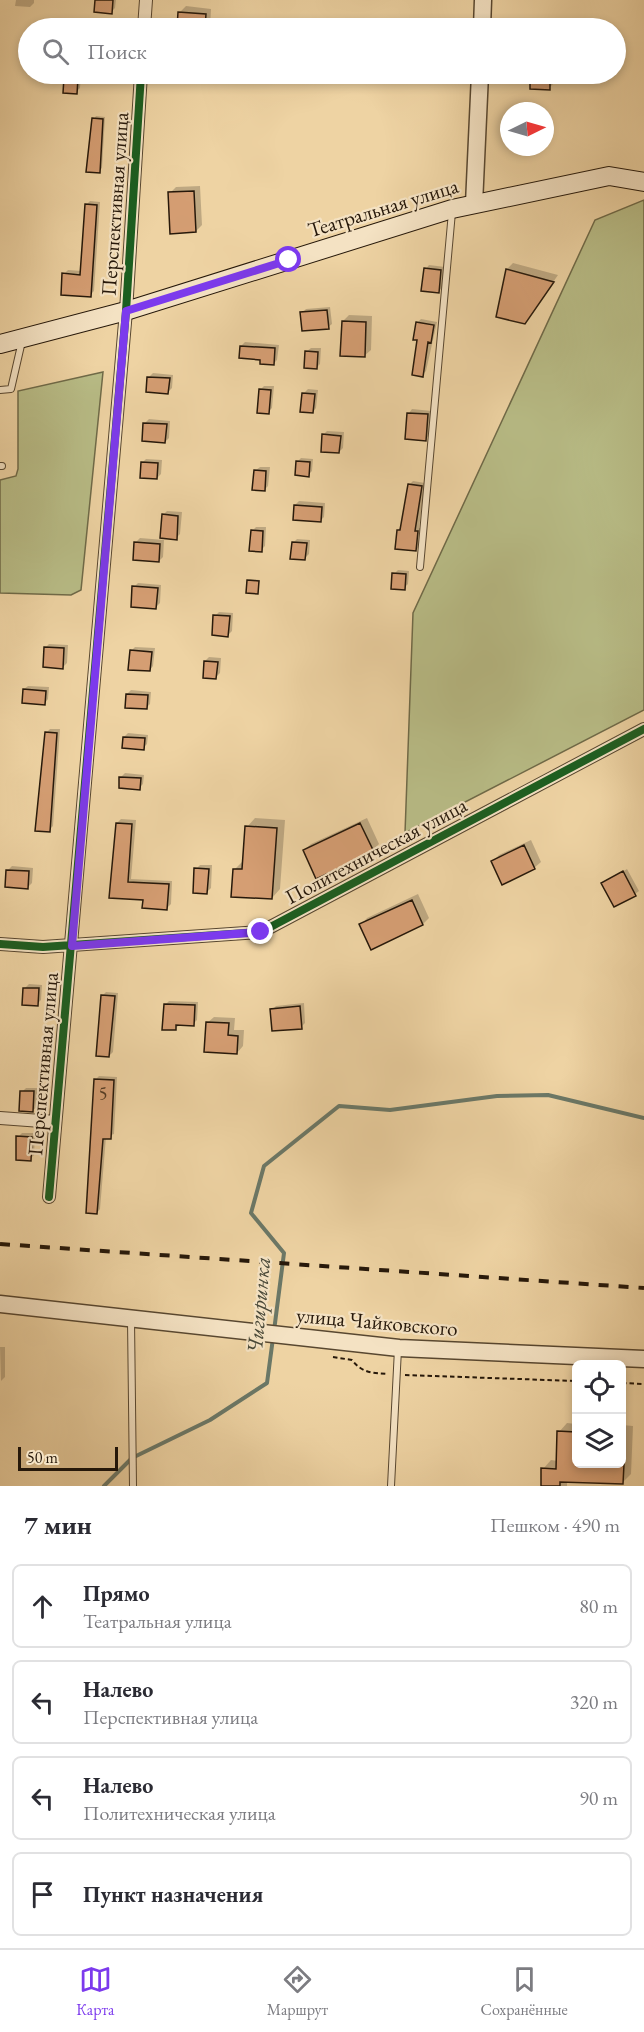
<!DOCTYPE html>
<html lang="ru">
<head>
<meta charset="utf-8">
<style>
  :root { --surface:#fff; --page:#f7f7f7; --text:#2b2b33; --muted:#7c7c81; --line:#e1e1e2; --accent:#7c3aed }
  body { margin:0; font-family:"EB Garamond",serif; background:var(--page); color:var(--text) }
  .controls { position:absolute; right:18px; bottom:18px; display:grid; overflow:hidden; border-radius:9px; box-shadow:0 3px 9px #0003 }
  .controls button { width:54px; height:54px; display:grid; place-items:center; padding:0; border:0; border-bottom:2px solid var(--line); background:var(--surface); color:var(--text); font:30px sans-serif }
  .compass { position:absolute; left:500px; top:102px; width:54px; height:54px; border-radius:50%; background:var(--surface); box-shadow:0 3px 9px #0003; rotate:85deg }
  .scale { position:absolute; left:18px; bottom:15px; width:100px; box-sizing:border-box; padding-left:6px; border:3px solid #26180a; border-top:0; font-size:16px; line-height:21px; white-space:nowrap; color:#26180a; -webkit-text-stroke:4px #f4e2c3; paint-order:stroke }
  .stop { position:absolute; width:18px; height:18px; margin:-14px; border:4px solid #7c3aed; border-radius:50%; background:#fff }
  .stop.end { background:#7c3aed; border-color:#fff; box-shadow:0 2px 6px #0008 }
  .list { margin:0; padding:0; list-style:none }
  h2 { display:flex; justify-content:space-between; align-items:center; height:78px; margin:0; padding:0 24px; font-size:26px }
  h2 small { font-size:20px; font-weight:400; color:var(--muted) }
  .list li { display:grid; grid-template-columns:39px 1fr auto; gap:18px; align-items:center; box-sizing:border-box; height:84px; margin:0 12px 12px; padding:0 12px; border:2px solid var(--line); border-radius:9px }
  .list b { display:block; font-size:22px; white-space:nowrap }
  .list p { margin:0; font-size:20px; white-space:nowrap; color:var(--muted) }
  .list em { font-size:20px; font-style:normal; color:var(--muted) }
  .icon { flex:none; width:33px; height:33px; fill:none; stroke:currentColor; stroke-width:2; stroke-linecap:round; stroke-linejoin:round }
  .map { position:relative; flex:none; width:644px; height:1486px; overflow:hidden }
  .search { position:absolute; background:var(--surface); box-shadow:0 3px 9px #0003; left:18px; right:18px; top:18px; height:66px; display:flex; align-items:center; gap:15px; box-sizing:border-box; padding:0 21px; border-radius:33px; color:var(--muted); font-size:22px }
  .sheet { height:462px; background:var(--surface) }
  nav { display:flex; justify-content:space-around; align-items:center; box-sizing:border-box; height:84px; border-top:2px solid var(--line); background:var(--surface); font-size:16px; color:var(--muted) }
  nav a { display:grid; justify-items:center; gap:3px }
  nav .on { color:var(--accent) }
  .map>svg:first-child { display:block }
  .green { fill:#b8bc86; stroke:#6f6a48; stroke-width:1.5 }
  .shadow { fill:#0003 }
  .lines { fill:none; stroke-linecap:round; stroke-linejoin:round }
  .stream { stroke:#6b7867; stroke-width:4 }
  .building { fill:#d59e73; stroke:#26180a; stroke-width:1.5 }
  .service-casing { stroke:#584730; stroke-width:8 }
  .minor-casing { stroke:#584730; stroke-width:14 }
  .tertiary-casing { stroke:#584730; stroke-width:19 }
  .secondary-casing { stroke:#26180a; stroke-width:20 }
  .path { stroke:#26180a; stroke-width:2; stroke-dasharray:4.5 3; stroke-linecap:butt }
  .service { stroke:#f4e2c3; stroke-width:6 }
  .minor { stroke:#f4e2c3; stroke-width:12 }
  .tertiary { stroke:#f4e2c3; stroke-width:16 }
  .secondary { stroke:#f4e2c3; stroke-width:18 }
  .rail { stroke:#26180a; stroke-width:4; stroke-dasharray:10 10; stroke-linecap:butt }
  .cycleway-casing { stroke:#f4e2c3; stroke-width:11 }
  .cycleway { stroke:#1b5e20; stroke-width:8 }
  .route { stroke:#7c3aed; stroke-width:8 }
  .labels { text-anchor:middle; stroke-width:4.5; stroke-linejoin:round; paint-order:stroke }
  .number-label { font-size:18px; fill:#523a24 }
  .street-label { font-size:21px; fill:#26180a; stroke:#f4e2c3 }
  .water-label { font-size:22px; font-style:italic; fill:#484838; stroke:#f4e2c3 }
</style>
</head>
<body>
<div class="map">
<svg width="644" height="1486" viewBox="0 0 644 1486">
  <rect width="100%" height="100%" fill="#eed3a3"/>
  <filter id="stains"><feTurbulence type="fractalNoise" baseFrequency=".00333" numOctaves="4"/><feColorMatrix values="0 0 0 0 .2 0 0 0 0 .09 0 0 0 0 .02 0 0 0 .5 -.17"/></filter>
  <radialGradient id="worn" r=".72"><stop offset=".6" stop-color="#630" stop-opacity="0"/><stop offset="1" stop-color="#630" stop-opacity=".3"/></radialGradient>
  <!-- green -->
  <path class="green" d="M644 200V710L405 833 413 613 595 220Z
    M103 372 81 590 71 595 0 593V480L16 476 18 469V391Z"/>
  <!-- shadow -->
  <path class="shadow" d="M16 0H34V3L30 7 15 6Z
    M96 0H116L115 8 111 12Z
    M186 6 211 9 210 28H178L180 12Z
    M70 74H81L80 88 76 92 66 77Z
    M532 74H553V84L549 88H532Z
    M96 116 105 117 102 168 99 171 94 119Z
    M200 186 202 225 196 231 170 193 176 187Z
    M90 201 100 202 94 291 90 295 64 274 68 270 82 271 86 205Z
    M513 263 558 275 530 316 507 269Z
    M429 265 445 267 443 287 439 291 426 269Z
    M330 307 332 324 328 327 302 313 306 309Z
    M349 315 372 316 371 350 364 356 343 321Z
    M421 319 437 322 426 371 422 375 417 323Z
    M245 342 279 345 277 360 274 363 262 359 241 346Z
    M311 348H321L320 364 316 368 307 351Z
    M153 373 173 375 172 388 168 392 149 377Z
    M264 386H274L272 408 268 412 260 390Z
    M308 389 318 390 316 408 313 412 304 393Z
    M412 409 432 411 429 435 426 439 409 413Z
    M149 419 170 421 169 438 165 442 145 423Z
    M327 431 344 432 343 448 339 452 323 435Z
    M301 458 313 459 312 471 308 475 297 462Z
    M146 459 162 460 161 474 157 478 142 463Z
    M260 467H270L268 486 264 490 256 470Z
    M413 481 425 483 419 528H421L420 546 416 550 398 530 402 526 409 485Z
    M299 501 325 503 324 517 320 521 295 505Z
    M167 511 182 512 180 534 176 538 163 515Z
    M256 527H266L265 546 261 550 252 531Z
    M140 538 164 540 163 557 159 561 136 542Z
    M297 539 310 540 309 554 305 558 293 543Z
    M398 570 409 571 408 584 404 588 394 574Z
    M250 579 260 580 257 592 248 580Z
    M138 583 161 585 160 603 156 607 134 587Z
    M219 612 233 613 232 631 228 635 215 616Z
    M49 644 68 645 67 663 63 667 45 648Z
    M135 647 155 648 153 666 150 670 131 651Z
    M209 657 221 658 220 673 216 677 205 661Z
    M28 686 49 687 48 699 45 703 24 689Z
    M131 690 151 692 150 704 146 708 127 694Z
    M50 729H60L53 826 49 830 46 733Z
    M128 733 148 735 147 744 143 748 124 737Z
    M125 773 144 775 143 784 139 788 121 777Z
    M255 818 285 820 280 889 272 898 235 869 243 861 247 827Z
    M367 818 379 844 373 850H304L311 844Z
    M121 819 136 820 131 879 172 881 171 904 167 908 144 899 111 896 117 823Z
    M531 840 541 862 534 868 493 861 499 855Z
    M200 865H212L211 888 207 892 196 869Z
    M12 866 33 868 32 883 28 887 8 870Z
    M627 869 639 891 635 894 603 883Z
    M418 894 429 918 423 924 371 948 361 925 367 918Z
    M29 984 42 985 41 1000 37 1004 25 988Z
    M106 992 118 993 113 1052 109 1056 102 996Z
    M169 1001 198 1002 197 1020 193 1024 179 1025 175 1029 165 1005Z
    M304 1003 305 1023 301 1027 272 1010 276 1006Z
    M214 1017 235 1018 234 1030H244L243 1046 237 1053 207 1023Z
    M99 1076 117 1077 114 1134 106 1137 100 1209 97 1213 96 1079Z
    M26 1088H37V1107L33 1110 22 1092Z
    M22 1133H35L34 1155 30 1159 18 1137Z
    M0 1347H5V1377L1 1381Z
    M567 1423 576 1424V1464H622V1425L633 1426 631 1474 623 1482 567 1480V1486H542L543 1469 551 1460 558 1461 559 1432Z"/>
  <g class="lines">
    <!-- stream -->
    <path class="stream" d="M274 1331 284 1253 251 1213 264 1166 339 1106 390 1110 497 1096 548 1095 644 1118
      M104 1486 132 1458 210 1420 267 1383 273 1338"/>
  </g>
  <!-- building -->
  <path class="building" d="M95 0H113L112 14 94 12Z
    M178 12 206 14 205 28H177Z
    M530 74H550V90L530 89Z
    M64 77 78 78 77 94 63 93Z
    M92 118 103 119 100 173 86 172Z
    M194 191 196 232 170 234 168 192Z
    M85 204 97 205 91 297 61 295 62 273 80 275Z
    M424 268 441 270 439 293 421 291Z
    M506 269 554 282 525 324 496 317Z
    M327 310 329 329 302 331 300 312Z
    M342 321 366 322 365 357 340 356Z
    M416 322 434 325 431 343 428 342 423 377 412 375 417 340H413Z
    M240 346 275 348 274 365 260 364V360L239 358Z
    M305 351 318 352 317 369 304 368Z
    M147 377 170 378 168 394 146 392Z
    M259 389 271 390 269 414 257 413Z
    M302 393 315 394 313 413 300 412Z
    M407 413 428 414 426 441 405 439Z
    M143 423 167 424 165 443 142 441Z
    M322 434 341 436 339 453 321 452Z
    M296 461 310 462 309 477 295 475Z
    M141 462 158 463 157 479 140 478Z
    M254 470 266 471 265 491 252 490Z
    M408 484 422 486 415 531H418L416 551 395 549 397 530H400Z
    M294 505 322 507 321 522 293 520Z
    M162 514 178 516 177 540 160 538Z
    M251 530 263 531 262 552 249 551Z
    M134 542 160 544 159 562 133 560Z
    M292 542 307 543 305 560 290 559Z
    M392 573 406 574 405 590 391 589Z
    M247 580 259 581 258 594 246 593Z
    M132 586 158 588 156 609 131 607Z
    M213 615 230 616 228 637 212 635Z
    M44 647 64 648 63 669 43 667Z
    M130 650 152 652 150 671 128 670Z
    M204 661 218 662 216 679 203 678Z
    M23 689 46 691 45 705 22 703Z
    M126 694 148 695 147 709 125 708Z
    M45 732 57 733 50 832 35 831Z
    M123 737 145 738 144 750 122 748Z
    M119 777 141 778 140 790 119 788Z
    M116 823 132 824 128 882 169 884 167 910 142 908 143 900 109 898Z
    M360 823 374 852 316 879 303 850Z
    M245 826 277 828 272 899 231 897 233 869H242Z
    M524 845 535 869 502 885 491 861Z
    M194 868 209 869 207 894 193 893Z
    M6 870 29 871 28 889 5 887Z
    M623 871 636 896 614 907 601 883Z
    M412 900 423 925 371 950 359 924Z
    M23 988H39L38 1006 22 1005Z
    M101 995 115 996 109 1057 96 1056Z
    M164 1004 195 1005 194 1026 176 1025V1030H162Z
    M300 1006 302 1029 272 1031 270 1009Z
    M206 1022 229 1023 228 1035 238 1036 237 1054 204 1052Z
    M94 1079 114 1080 111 1139H103L97 1214 86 1213Z
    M20 1091H34L33 1112 19 1111Z
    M16 1136 32 1137 31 1161 16 1160Z
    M557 1431 576 1432V1464H624L623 1484 560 1482V1486H541V1468L556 1469Z"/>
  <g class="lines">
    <defs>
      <path id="service" d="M0 390 11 389 22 341
        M0 466H2
        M420 567 452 212
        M131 1320 133 1486
        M391 1486 398 1349"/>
      <path id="minor" d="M144 28 146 0
        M0 944 43 947 261 932 644 729
        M0 1118 55 1122
        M49 1197 126 311 141 74"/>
      <path id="tertiary" d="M482 28 483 0
        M474 204 480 74
        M0 1304 399 1348 644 1359"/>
      <path id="secondary" d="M0 344 126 311 452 209 609 176 644 182"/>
    </defs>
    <!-- service casing -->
    <use href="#service" class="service-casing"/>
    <!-- minor casing -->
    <use href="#minor" class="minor-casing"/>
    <!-- tertiary casing -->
    <use href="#tertiary" class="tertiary-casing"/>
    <!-- secondary casing -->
    <use href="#secondary" class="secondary-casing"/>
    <!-- path -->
    <path class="path" d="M333 1357 352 1360C362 1373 372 1373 388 1374
      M405 1375 576 1381
      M622 1383 644 1384"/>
    <!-- service -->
    <use href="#service" class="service"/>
    <!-- minor -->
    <use href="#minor" class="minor"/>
    <!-- tertiary -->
    <use href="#tertiary" class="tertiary"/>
    <!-- secondary -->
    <use href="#secondary" class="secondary"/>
    <!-- rail -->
    <path class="rail" d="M0 1244 644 1288"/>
    <defs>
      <path id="cycleway" d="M0 944 43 947 261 932 644 729
        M49 1197 126 311 141 74"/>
    </defs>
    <!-- cycleway casing -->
    <use href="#cycleway" class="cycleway-casing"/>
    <!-- cycleway -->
    <use href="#cycleway" class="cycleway"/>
  </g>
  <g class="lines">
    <!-- route -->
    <path class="route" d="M261 932 72 946 126 311 289 260"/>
  </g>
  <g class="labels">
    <!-- number labels -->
    <g class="number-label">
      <text x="103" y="1100">5</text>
    </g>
    <!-- street labels -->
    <g class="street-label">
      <text transform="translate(115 204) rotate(-86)" y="7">Перспективная улица</text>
      <text transform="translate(383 208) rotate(-17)" y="7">Театральная улица</text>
      <text transform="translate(376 851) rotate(-28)" y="7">Политехническая улица</text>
      <text transform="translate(43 1064) rotate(-85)" y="7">Перспективная улица</text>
      <text transform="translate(377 1322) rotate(5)" y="7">улица Чайковского</text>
    </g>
    <!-- water labels -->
    <g class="water-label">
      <text transform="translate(258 1305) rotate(-85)" y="8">Чигиринка</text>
    </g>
  </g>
  <rect width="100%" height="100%" filter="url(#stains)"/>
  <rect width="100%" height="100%" fill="url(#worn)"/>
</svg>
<div class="controls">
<button><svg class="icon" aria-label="locate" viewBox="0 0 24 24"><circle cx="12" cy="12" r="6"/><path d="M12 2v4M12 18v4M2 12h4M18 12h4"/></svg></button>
<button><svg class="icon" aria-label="layers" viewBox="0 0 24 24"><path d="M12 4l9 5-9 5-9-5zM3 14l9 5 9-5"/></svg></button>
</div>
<svg class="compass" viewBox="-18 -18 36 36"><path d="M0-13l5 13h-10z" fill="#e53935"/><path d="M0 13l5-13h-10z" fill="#7c7c81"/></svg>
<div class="scale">50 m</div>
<div class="stop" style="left:289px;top:260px"></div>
<div class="stop end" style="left:261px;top:932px"></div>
<div class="search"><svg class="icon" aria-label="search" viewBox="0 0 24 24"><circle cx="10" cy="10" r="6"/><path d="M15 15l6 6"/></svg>Поиск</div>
</div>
<section class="sheet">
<h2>7 мин<small>Пешком · 490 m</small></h2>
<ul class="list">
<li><svg class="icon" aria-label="ahead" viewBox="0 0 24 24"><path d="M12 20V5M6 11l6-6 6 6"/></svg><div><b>Прямо</b><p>Театральная улица</p></div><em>80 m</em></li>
<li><svg class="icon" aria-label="left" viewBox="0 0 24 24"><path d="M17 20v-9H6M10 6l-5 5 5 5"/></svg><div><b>Налево</b><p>Перспективная улица</p></div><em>320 m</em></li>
<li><svg class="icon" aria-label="left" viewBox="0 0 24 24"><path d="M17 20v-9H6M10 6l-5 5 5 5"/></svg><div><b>Налево</b><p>Политехническая улица</p></div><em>90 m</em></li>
<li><svg class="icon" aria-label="arrive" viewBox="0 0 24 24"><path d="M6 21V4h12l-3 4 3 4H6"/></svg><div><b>Пункт назначения</b></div></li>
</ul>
</section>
<nav>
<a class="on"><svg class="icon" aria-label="map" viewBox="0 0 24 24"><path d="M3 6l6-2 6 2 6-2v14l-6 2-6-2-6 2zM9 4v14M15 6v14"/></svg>Карта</a>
<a><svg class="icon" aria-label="directions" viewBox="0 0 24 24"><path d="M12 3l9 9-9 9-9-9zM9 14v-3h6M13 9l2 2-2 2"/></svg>Маршрут</a>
<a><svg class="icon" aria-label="saved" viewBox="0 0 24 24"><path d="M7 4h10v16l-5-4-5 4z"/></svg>Сохранённые</a>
</nav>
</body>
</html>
